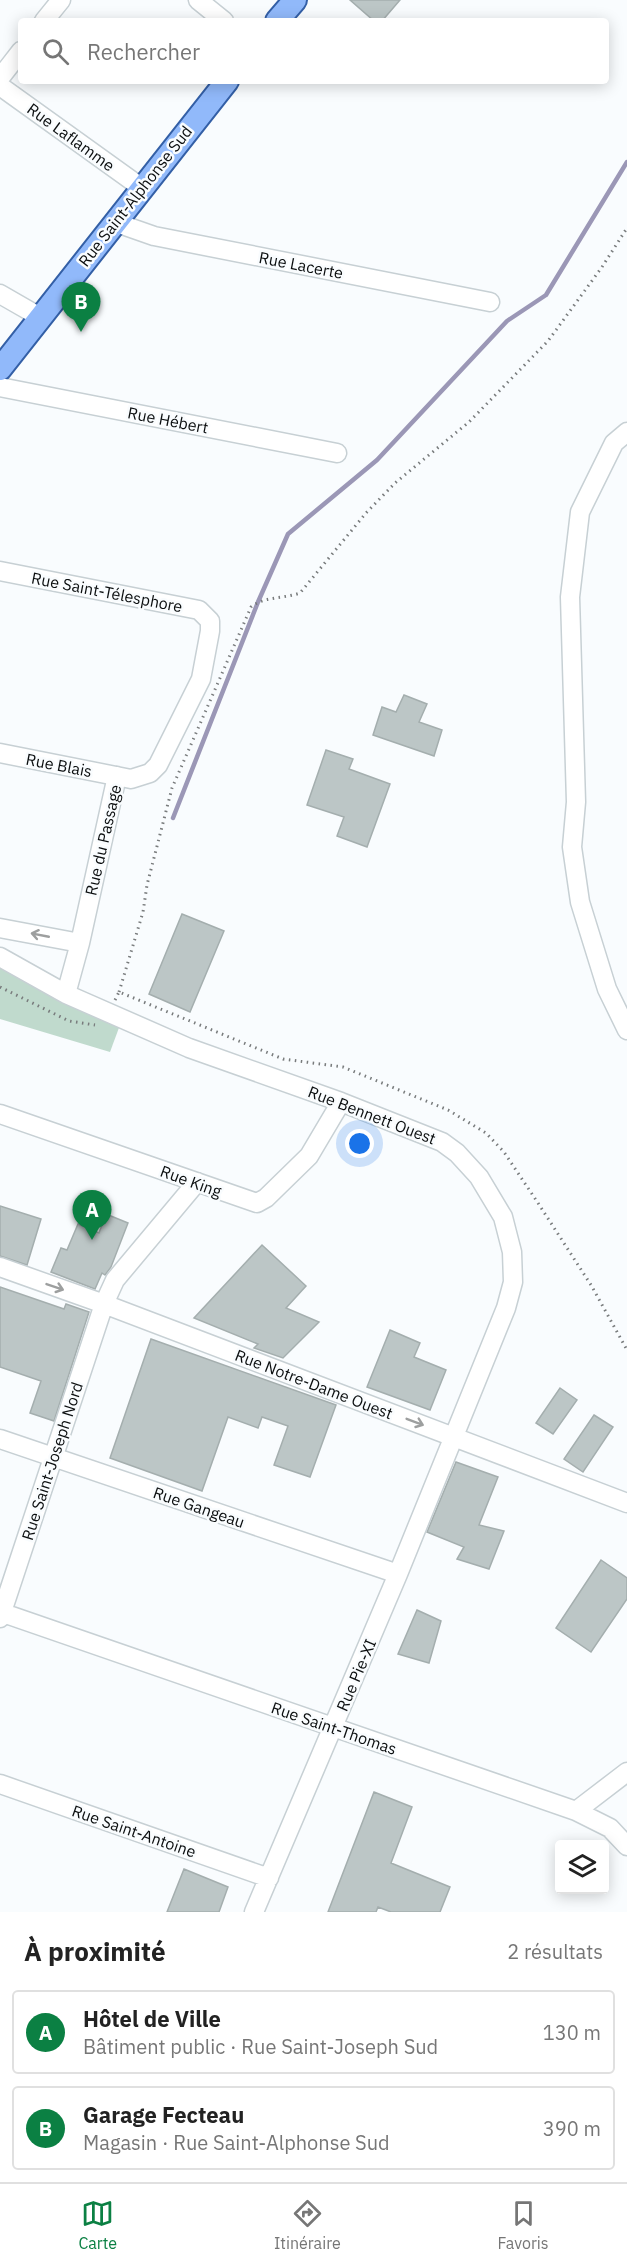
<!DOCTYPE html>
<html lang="fr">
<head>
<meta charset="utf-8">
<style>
  :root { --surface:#fff; --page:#f2f2f2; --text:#222; --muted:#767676; --line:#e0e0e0; --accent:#0b8043 }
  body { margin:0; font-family:"IBM Plex Sans",sans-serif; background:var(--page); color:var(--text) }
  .controls { position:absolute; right:18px; bottom:18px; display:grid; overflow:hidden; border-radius:6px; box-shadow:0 3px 15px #0003 }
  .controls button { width:54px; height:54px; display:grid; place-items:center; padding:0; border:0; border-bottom:2px solid var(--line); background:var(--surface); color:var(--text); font:30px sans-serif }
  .you { position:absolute; left:360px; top:1144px; width:21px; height:21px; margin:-15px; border:4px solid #fff; border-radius:50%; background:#1a73e8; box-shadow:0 0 0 9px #1a73e833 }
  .badge { display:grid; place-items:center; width:39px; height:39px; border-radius:50%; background:var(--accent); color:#fff; font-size:20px; font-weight:700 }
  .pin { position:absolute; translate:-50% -50px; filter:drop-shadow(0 2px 3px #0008) }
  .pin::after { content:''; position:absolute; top:32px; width:21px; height:18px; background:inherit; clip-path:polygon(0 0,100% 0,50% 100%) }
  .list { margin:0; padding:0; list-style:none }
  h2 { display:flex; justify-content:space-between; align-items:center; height:78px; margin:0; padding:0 24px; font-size:26px }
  h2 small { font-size:20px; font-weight:400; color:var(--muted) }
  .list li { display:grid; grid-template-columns:39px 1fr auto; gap:18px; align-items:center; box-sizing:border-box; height:84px; margin:0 12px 12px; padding:0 12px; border:2px solid var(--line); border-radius:6px }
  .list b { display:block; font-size:22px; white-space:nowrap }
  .list p { margin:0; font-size:20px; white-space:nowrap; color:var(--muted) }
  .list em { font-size:20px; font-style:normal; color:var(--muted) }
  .icon { flex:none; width:33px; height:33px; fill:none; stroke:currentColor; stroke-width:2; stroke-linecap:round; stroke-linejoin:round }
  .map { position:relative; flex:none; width:627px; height:1912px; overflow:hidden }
  .search { position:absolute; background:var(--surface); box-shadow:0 3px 15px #0003; left:18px; right:18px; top:18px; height:66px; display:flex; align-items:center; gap:15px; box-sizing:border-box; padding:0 21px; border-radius:6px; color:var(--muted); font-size:22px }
  .sheet { height:270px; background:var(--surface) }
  nav { display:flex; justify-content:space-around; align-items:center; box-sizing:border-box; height:84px; border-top:2px solid var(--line); background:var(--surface); font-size:16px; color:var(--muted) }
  nav a { display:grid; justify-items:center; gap:3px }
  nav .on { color:var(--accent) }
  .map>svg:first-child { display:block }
  .green { fill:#c0dacd }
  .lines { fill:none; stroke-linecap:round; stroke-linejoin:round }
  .stream { stroke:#9b97b6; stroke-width:4.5 }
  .building { fill:#bcc6c6; stroke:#a4aeae; stroke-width:1.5 }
  .minor-casing { stroke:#c7d0d4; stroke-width:21 }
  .major-casing { stroke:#335fa6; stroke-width:26 }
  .path { stroke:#787b7c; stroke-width:3; stroke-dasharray:1.5 4.5; stroke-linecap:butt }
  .minor { stroke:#fff; stroke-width:18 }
  .major { stroke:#91b9fa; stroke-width:22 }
  .oneway { stroke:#9d9f9f }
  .labels { text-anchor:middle; stroke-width:5; stroke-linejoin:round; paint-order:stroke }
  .street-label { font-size:16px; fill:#0b0e0f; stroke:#f9fcfe }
</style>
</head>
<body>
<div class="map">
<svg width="627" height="1912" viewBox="0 0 627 1912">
  <rect width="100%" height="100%" fill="#f9fcfe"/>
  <!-- green -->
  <path class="green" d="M0 964 120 1025 110 1052 0 1019Z"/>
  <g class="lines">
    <!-- stream -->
    <path class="stream" d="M173 818 258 602 288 534 377 460 507 321 546 295 627 162"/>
  </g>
  <!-- building -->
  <path class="building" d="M350 0H400L382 21H374Z
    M404 695 427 704 419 722 442 730 434 756 373 735 382 707 396 712Z
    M326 750 353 759 349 769 390 784 367 847 337 836 344 817 307 805Z
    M182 914 224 931 190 1012 149 994Z
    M0 1206 41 1219 27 1265 0 1256Z
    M106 1214 128 1223 111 1267 105 1275 102 1273 95 1289 51 1272 61 1248 67 1250 78 1224 99 1233Z
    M262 1245 306 1286 286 1308 319 1322 283 1358 254 1348 258 1344 194 1318Z
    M0 1287 64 1309 66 1304 89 1312 54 1421 30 1413 41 1381 0 1367Z
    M390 1330 420 1343 414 1357 446 1370 430 1410 367 1387Z
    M151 1339 336 1405 310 1477 274 1465 288 1426 262 1417 258 1428 228 1417 202 1491 110 1458Z
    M560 1388 577 1400 553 1434 536 1423Z
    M594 1415 613 1427 583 1472 564 1459Z
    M456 1462 498 1477 479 1525 504 1531 489 1569 457 1559 464 1547 427 1532Z
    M601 1560 627 1578V1599L591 1652 556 1628Z
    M417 1610 441 1621 429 1663 398 1654Z
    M374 1792 412 1807 391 1863 450 1887 440 1912H391L378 1907 376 1912H328Z
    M184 1869 228 1887 219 1912H167Z"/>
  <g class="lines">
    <defs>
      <path id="minor" d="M198 0 224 21
        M44 21 61 0
        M0 78 21 51
        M0 86 142 188
        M114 222 154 236 490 302
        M0 294 40 317
        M0 387 337 453
        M627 432 614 443 580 512 570 597 576 802 572 847 580 902 607 989 627 1030
        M0 571 199 610 210 621V631L201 679 158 765 150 773 131 779 0 753
        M0 928 80 943
        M0 957 66 994 189 1048 341 1102 442 1142 457 1153 479 1177 503 1217 512 1252 513 1282 506 1308 398 1574 254 1912
        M66 994 80 943 117 776
        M0 1114 257 1203 266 1198 309 1156 341 1102
        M0 1267 104 1304 627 1503
        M0 1439 398 1574
        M0 1612 576 1811 610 1828 627 1846
        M0 1618 104 1304 115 1280 197 1182
        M0 1784 269 1878
        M576 1811 627 1772"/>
      <path id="major" d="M277 21 295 0
        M0 369 227 81"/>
    </defs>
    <!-- minor casing -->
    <use href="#minor" class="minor-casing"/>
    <!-- major casing -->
    <use href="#major" class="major-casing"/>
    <!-- path -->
    <path class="path" d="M0 987 69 1021 95 1025
      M119 992 143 912 147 885 172 788 251 607C265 596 283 599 300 593L366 513 395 483 469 422 548 341 602 267 627 228
      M115 1000 119 992 283 1059 343 1067 448 1110 486 1133 504 1152 538 1203 591 1285 627 1350"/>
    <!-- minor -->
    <use href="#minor" class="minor"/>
    <!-- major -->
    <use href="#major" class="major"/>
  </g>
  <!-- one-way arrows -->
  <defs><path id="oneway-shaft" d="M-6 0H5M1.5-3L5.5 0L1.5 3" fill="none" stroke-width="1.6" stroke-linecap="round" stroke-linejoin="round" transform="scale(1.5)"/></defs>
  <g class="oneway">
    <use href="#oneway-shaft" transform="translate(40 935) rotate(-169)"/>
    <use href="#oneway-shaft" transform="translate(55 1287) rotate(19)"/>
    <use href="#oneway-shaft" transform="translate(415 1422) rotate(21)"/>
  </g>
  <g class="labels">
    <!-- street labels -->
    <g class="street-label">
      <text transform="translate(71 137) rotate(36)" y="6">Rue Laflamme</text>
      <text transform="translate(135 196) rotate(-52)" y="6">Rue Saint-Alphonse Sud</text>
      <text transform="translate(301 265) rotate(11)" y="6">Rue Lacerte</text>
      <text transform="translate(168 420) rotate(11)" y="6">Rue Hébert</text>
      <text transform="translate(107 592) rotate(11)" y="6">Rue Saint-Télesphore</text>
      <text transform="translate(59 765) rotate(11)" y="6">Rue Blais</text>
      <text transform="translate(103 840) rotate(-77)" y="6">Rue du Passage</text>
      <text transform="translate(372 1115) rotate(21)" y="6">Rue Bennett Ouest</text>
      <text transform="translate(191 1181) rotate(20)" y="6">Rue King</text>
      <text transform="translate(314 1384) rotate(21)" y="6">Rue Notre-Dame Ouest</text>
      <text transform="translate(52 1461) rotate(-72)" y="6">Rue Saint-Joseph Nord</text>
      <text transform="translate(199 1507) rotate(19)" y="6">Rue Gangeau</text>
      <text transform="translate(356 1675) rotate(-67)" y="6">Rue Pie-XI</text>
      <text transform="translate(334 1728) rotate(19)" y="6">Rue Saint-Thomas</text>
      <text transform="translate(134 1831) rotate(19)" y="6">Rue Saint-Antoine</text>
    </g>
  </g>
</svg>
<div class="controls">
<button><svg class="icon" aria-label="layers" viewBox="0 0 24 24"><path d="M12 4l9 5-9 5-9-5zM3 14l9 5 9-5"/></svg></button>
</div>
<div class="you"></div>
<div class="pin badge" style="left:92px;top:1240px">A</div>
<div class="pin badge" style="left:81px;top:332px">B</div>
<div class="search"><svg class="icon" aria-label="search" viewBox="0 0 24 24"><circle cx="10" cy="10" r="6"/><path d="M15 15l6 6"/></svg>Rechercher</div>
</div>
<section class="sheet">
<h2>À proximité<small>2 résultats</small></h2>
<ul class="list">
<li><span class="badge">A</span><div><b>Hôtel de Ville</b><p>Bâtiment public · Rue Saint-Joseph Sud</p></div><em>130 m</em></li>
<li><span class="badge">B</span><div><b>Garage Fecteau</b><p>Magasin · Rue Saint-Alphonse Sud</p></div><em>390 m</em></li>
</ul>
</section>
<nav>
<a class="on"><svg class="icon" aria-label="map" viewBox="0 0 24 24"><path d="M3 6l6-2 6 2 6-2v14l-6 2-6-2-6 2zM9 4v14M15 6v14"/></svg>Carte</a>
<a><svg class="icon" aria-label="directions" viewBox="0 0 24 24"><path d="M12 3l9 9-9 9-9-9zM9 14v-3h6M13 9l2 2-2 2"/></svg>Itinéraire</a>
<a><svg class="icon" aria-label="saved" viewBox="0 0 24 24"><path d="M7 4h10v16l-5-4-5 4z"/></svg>Favoris</a>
</nav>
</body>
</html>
